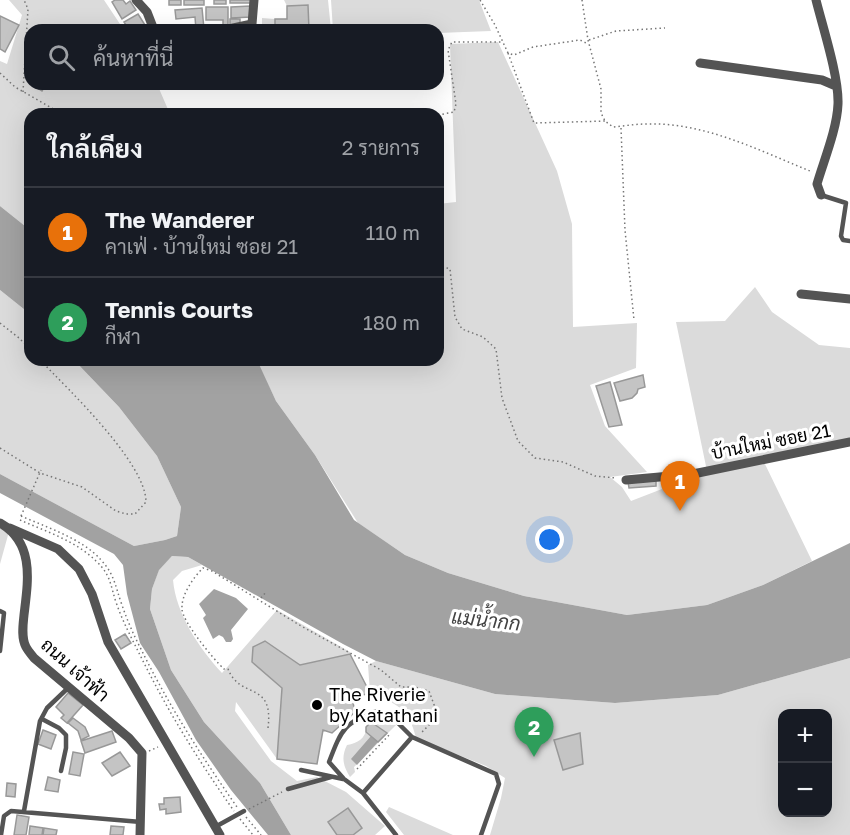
<!DOCTYPE html>
<html lang="th">
<head>
<meta charset="utf-8">
<style>
  :root { --surface:#171b24; --page:#20242c; --text:#f1f3f6; --muted:#9ea1a6; --line:#363941; --accent:#d93025 }
  body { margin:0; font-family:"Golos Text",Sarabun,sans-serif; background:var(--page); color:var(--text) }
  .controls { position:absolute; right:18px; bottom:18px; display:grid; overflow:hidden; border-radius:12px; box-shadow:0 6px 24px #0002 }
  .controls button { width:54px; height:54px; display:grid; place-items:center; padding:0; border:0; border-bottom:2px solid var(--line); background:var(--surface); color:var(--text); font:30px sans-serif }
  .you { position:absolute; left:550px; top:540px; width:21px; height:21px; margin:-15px; border:4px solid #fff; border-radius:50%; background:#1a73e8; box-shadow:0 0 0 9px #1a73e833 }
  .badge { display:grid; place-items:center; width:39px; height:39px; border-radius:50%; background:var(--accent); color:#fff; font-size:20px; font-weight:700 }
  .pin { position:absolute; translate:-50% -50px; filter:drop-shadow(0 2px 3px #0008) }
  .pin::after { content:''; position:absolute; top:32px; width:21px; height:18px; background:inherit; clip-path:polygon(0 0,100% 0,50% 100%) }
  .list { margin:0; padding:0; list-style:none }
  h2 { display:flex; justify-content:space-between; align-items:center; height:78px; margin:0; padding:0 24px; font-size:26px }
  h2 small { font-size:20px; font-weight:400; color:var(--muted) }
  .list li { display:grid; grid-template-columns:39px 1fr auto; gap:18px; align-items:center; box-sizing:border-box; height:90px; padding:0 24px; border-top:2px solid var(--line) }
  .list b { display:block; font-size:22px; white-space:nowrap }
  .list p { margin:0; font-size:20px; white-space:nowrap; color:var(--muted) }
  .list em { font-size:20px; font-style:normal; color:var(--muted) }
  .icon { flex:none; width:33px; height:33px; fill:none; stroke:currentColor; stroke-width:2; stroke-linecap:round; stroke-linejoin:round }
  .map { position:relative; flex:none; width:850px; height:835px; overflow:hidden }
  .search { position:absolute; background:var(--surface); box-shadow:0 6px 24px #0002; left:24px; top:24px; width:420px; height:66px; display:flex; align-items:center; gap:15px; box-sizing:border-box; padding:0 21px; border-radius:18px; color:var(--muted); font-size:22px }
  .panel { position:absolute; background:var(--surface); box-shadow:0 6px 24px #0002; left:24px; top:108px; width:420px; height:258px; border-radius:18px }
  .map>svg:first-child { display:block }
  .green { fill:#dbdbdb; fill-rule:evenodd }
  .water { fill:#a2a2a2 }
  .building { fill:#c4c4c4; stroke:#989898; stroke-width:1.5 }
  .lines { fill:none; stroke-linecap:round; stroke-linejoin:round }
  .path { stroke:#767676; stroke-width:1.5; stroke-dasharray:1.5 3; stroke-linecap:butt }
  .service { stroke:#545454; stroke-width:4.5 }
  .minor { stroke:#545454; stroke-width:9 }
  .poi-dot { fill:#000; stroke:#fff; stroke-width:2 }
  .labels { text-anchor:middle; stroke-width:6; stroke-linejoin:round; paint-order:stroke }
  .street-label { font-size:18px; fill:#000; stroke:#fff }
  .poi-label { font-size:18px; fill:#000; stroke:#fff; text-anchor:start }
  .water-label { font-size:20px; font-style:italic; fill:#434343; stroke:#fff }
</style>
</head>
<body>
<div class="map">
<svg width="850" height="835" viewBox="0 0 850 835">
  <rect width="100%" height="100%" fill="#fff"/>
  <!-- green -->
  <path class="green" d="M6 0H104L124 30H30V84H157L170 114H30V230L0 206V61L7 64 22 15 9 0Z
    M284 0H328L331 30H309L308 6H287Z
    M331 0H479L491 31 438 33V30H333Z
    M262 18 275 19V30H262Z
    M498 42 557 171 572 224 573 327 637 323 636 368 590 385 605 426 647 472 610 477 622 487 631 501 662 489 660 477 707 471 676 322 725 321 755 287 772 312 819 345 850 348V442L763 460 812 561 763 585 707 605 627 615 524 596 448 573 405 555 358 523 315 455 276 401 256 360H438V204L456 202 450 44Z
    M0 290 30 314V360H74L119 407 157 456 181 507 177 536 165 540 134 546 0 474Z
    M0 523 10 528 0 564Z
    M172 556 188 557 202 565 182 571 173 580C176 614 199 648 222 673L277 610 350 652V654L300 665 265 641 253 647 252 662 282 688 277 759 236 702 235 711 271 761 297 781 317 777 346 792 385 826 375 835H291L260 783 204 722 171 670 150 609 152 589 159 569Z
    M850 658V835H490L501 798 505 778 486 766 416 738C409 708 397 704 370 693L368 665 376 661 495 694 615 703 718 695ZM782 714H828V812H782Z
    M377 722 396 725 354 767 355 772 350 777C343 766 341 757 347 745 358 743 365 739 367 727Z
    M389 807 453 835H404L386 812Z"/>
  <!-- water -->
  <path class="water" d="M0 206 30 230V314L0 290Z
    M74 360H257L276 401 315 455 354 520 405 555 448 573 524 596 627 615 707 605 763 585 850 543V658L718 695 615 703 495 694 376 661 343 644 188 557 172 556 159 570 152 589 150 609 171 670 204 722 260 783 291 835H268L231 790 196 740 159 672 140 643 127 594 123 565 114 554 0 493V474L134 546 165 540 177 536 181 507 157 456 119 407Z
    M214 589 236 598 248 609 231 630 233 639 231 642H226L223 637 219 635 213 639 203 618 206 615 199 604Z
    M371 736 378 742 357 765 351 759Z"/>
  <!-- building -->
  <path class="building" d="M115 0H123L126 4 130 1 136 10 122 19 112 2Z
    M169 0H181V5H169Z
    M184 0H204V5H184Z
    M214 0H226V4H214Z
    M230 0H253V3H230Z
    M308 5 309 30H275V19H287V6Z
    M250 6 251 17 231 18V7Z
    M206 7H228V28H223V20H206Z
    M202 8 204 29 196 30 195 17 176 19 175 10Z
    M138 14 145 25 137 30H129L124 22Z
    M0 16 19 25 5 52 0 49Z
    M230 19H240V25L230 26Z
    M31 84H46L42 91Z
    M643 375 645 387 638 389 637 393 632 398 620 401 614 383Z
    M610 382 622 425 609 427 596 386Z
    M656 479V486L629 488 628 482Z
    M125 634 131 643 121 649 115 640Z
    M265 641 300 665 350 654 370 693 352 698 355 712 332 733 323 730 317 764 277 759 282 688 252 662 253 647Z
    M68 693 83 705 67 723 61 718 64 715 56 707Z
    M73 718 85 727 89 736 81 740 78 731 68 723Z
    M371 722 387 733 378 742 366 732V727Z
    M43 730 56 735 51 749 38 744Z
    M112 731 116 742 85 753 81 741Z
    M580 733 583 764 563 770 554 740Z
    M73 752 84 754 80 776 69 774Z
    M120 752 130 766 112 776 102 763Z
    M48 777 60 780 58 792 45 790Z
    M7 783 16 784 15 797 6 796Z
    M180 797 181 812 166 814V809L160 810 159 804H164V798Z
    M348 808 362 828 353 835H337L328 822Z
    M17 815 29 817 26 835H14Z
    M30 826 43 828 42 835H29Z
    M111 826 124 827 123 835H110Z
    M44 828 57 830 56 835H43Z"/>
  <g class="lines">
    <!-- path -->
    <path class="path" d="M480 0 495 25 508 53 514 55 533 47 580 40 588 44
      M582 0 588 40 601 89V113L605 121 613 127C624 126 635 124 646 124 704 122 758 150 810 171
      M589 40 616 31 665 28
      M508 53 534 123 605 121
      M0 73 15 87 62 114
      M23 92 28 9 24 0
      M438 115 454 112 456 104 448 50 452 42H501
      M621 128 625 230 634 320
      M438 265 450 269 455 317 462 329 483 337 496 349 502 398 518 441 535 458 563 462 595 476 616 478
      M0 323 19 338 30 349
      M0 448 40 473 82 487 116 511 126 514H135L146 502C146 463 68 389 40 360
      M21 516C46 527 83 539 101 560 115 575 115 586 122 605 127 620 134 636 142 651 169 706 202 757 237 807
      M21 516 41 470
      M20 520C45 531 76 541 96 561 112 576 110 586 117 605 123 622 132 639 140 655 167 710 198 760 234 811
      M261 598 266 592
      M268 728C274 680 240 700 228 669H224C214 660 182 621 182 609 181 595 193 578 203 568L212 571 301 626 381 670 401 687H415L429 691 436 710 432 722 421 733
      M149 751 158 747
      M357 769 390 734
      M249 809 282 792
      M246 817 261 835
      M240 819 253 835"/>
    <!-- service -->
    <path class="service" d="M821 195 846 203 841 236 843 240 850 241
      M0 611 4 613 0 651
      M42 719 59 728 66 735V748L61 771
      M412 737 496 774 499 784 481 835
      M301 770 343 779
      M288 789 331 777
      M363 793 412 737 397 722 379 710C344 723 342 728 329 762L344 779 363 793 396 835
      M24 811 40 721 47 708 68 688
      M215 827 244 811
      M1 835 4 816 11 811 141 822"/>
    <!-- minor -->
    <path class="minor" d="M136 0 147 12 154 30
      M816 0C823 28 839 77 838 104 837 129 824 160 817 184L821 195
      M224 30 252 24 254 0
      M700 63 822 80 836 86
      M801 294 850 299
      M626 480 693 474 850 442
      M0 523C35 543 28 581 24 615 23 625 21 638 26 647 28 651 32 655 34 658L129 738 142 753 140 835
      M10 528 58 549 79 569 92 594 108 642 220 835"/>
  </g>
  <!-- markers -->
  <circle class="poi-dot" cx="317" cy="705" r="6"/>
  <g class="labels">
    <!-- street labels -->
    <g class="street-label">
      <text transform="translate(771 442) rotate(-11)" y="6">บ้านใหม่ ซอย 21</text>
      <text transform="translate(75 670) rotate(42)" y="6">ถนน เจ้าฟ้า</text>
    </g>
    <!-- poi labels -->
    <g class="poi-label">
      <text x="329" y="701">The Riverie<tspan x="329" dy="21">by Katathani</tspan></text>
    </g>
    <!-- water labels -->
    <g class="water-label">
      <text transform="translate(486 620) rotate(6)" y="7">แม่น้ำกก</text>
    </g>
  </g>
</svg>
<div class="controls">
<button>+</button>
<button>−</button>
</div>
<div class="you"></div>
<div class="pin badge" style="left:680px;top:511px;background:#e8710a">1</div>
<div class="pin badge" style="left:534px;top:757px;background:#2e9e5b">2</div>
<div class="search"><svg class="icon" aria-label="search" viewBox="0 0 24 24"><circle cx="10" cy="10" r="6"/><path d="M15 15l6 6"/></svg>ค้นหาที่นี่</div>
<section class="panel">
<h2>ใกล้เคียง<small>2 รายการ</small></h2>
<ul class="list">
<li><span class="badge" style="background:#e8710a">1</span><div><b>The Wanderer</b><p>คาเฟ่ · บ้านใหม่ ซอย 21</p></div><em>110 m</em></li>
<li><span class="badge" style="background:#2e9e5b">2</span><div><b>Tennis Courts</b><p>กีฬา</p></div><em>180 m</em></li>
</ul>
</section>
</div>
</body>
</html>
